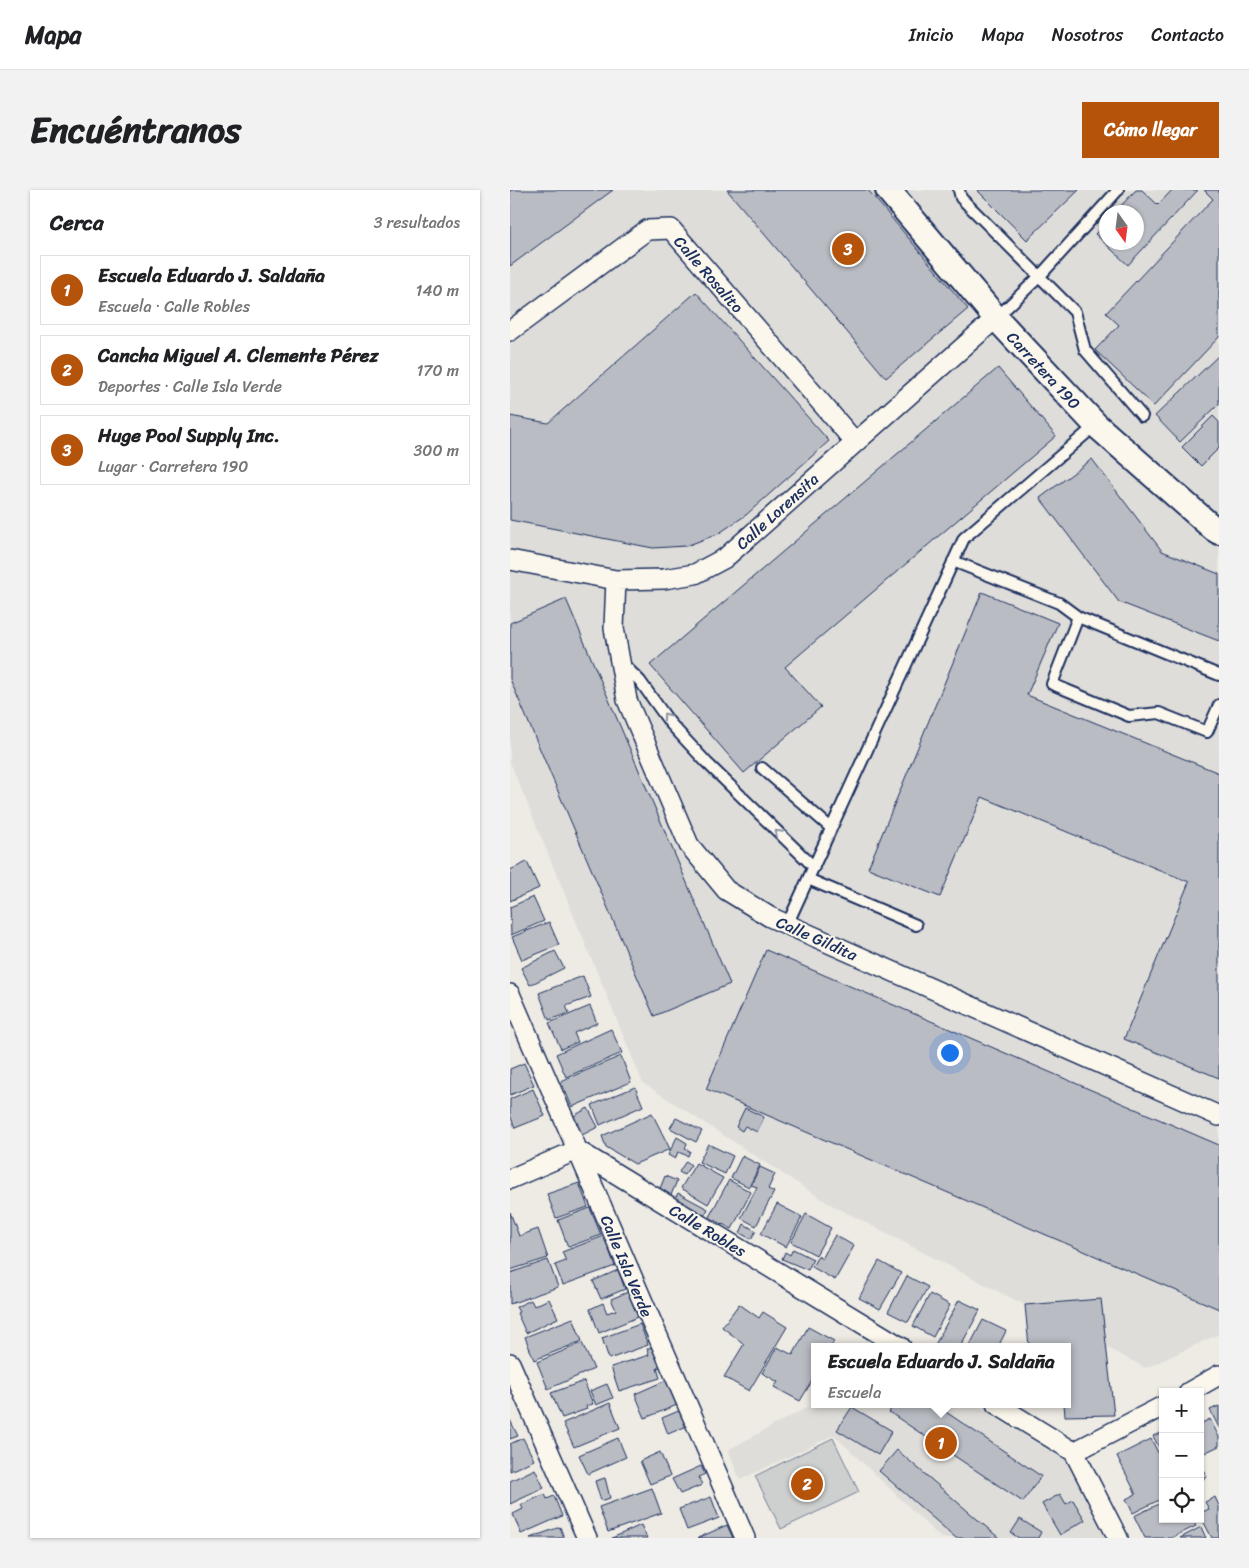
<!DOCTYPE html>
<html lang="es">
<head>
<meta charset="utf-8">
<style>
  :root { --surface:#fff; --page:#f2f2f2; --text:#202124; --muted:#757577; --line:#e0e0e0; --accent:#b45309 }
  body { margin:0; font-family:Sriracha,sans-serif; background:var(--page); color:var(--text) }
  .controls { position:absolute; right:15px; bottom:15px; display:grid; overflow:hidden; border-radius:0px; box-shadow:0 1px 4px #0004 }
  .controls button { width:45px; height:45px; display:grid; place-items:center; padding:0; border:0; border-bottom:1px solid var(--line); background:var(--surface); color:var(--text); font:25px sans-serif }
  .compass { position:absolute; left:589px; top:15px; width:45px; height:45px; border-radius:50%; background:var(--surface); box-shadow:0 1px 4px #0004; rotate:166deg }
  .you { position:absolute; left:439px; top:862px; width:18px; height:18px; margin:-12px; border:4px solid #fff; border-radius:50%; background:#1a73e8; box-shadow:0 0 0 8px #1a73e833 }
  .badge { display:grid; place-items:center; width:32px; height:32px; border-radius:50%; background:var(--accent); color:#fff; font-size:16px; font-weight:700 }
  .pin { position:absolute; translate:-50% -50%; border:2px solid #fff; box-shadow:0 1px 5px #0006 }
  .popup { position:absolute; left:301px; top:1153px; width:260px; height:65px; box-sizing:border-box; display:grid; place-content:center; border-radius:0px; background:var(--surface); filter:drop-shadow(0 1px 4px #0005); font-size:16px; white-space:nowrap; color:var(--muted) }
  .popup b { font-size:19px; color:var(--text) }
  .popup::after { content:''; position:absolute; left:50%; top:100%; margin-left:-10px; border:10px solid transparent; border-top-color:var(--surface) }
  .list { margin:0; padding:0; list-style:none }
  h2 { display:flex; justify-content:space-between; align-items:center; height:65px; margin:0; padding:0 20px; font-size:21px }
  h2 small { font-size:16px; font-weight:400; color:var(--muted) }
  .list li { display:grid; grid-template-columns:32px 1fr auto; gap:15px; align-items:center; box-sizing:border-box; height:70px; margin:0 10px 10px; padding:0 10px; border:1px solid var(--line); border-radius:0px }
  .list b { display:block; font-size:19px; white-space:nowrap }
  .list p { margin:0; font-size:16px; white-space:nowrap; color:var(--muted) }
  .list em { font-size:16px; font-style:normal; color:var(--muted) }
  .icon { flex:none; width:28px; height:28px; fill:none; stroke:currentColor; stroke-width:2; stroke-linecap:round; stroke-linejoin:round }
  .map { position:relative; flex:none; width:709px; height:1348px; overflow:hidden; border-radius:0px }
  header { display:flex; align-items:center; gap:30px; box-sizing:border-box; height:70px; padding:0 25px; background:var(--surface); border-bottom:1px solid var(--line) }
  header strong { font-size:24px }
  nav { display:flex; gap:28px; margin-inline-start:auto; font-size:18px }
  .intro { display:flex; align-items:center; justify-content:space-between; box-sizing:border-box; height:120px; padding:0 30px }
  h1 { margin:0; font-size:35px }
  .button { padding:12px 22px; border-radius:0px; background:var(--accent); color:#fff; font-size:18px; font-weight:700 }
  main { display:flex; gap:30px; padding:0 30px }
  aside { flex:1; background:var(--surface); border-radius:0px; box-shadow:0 1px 4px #0004 }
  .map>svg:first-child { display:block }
  .built { fill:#deddda; fill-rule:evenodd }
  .green { fill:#cecfcf; stroke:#747f96 }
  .building { fill:#b9bcc3; stroke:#1b2f5e }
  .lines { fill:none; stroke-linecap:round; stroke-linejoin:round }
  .service-casing { stroke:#1b2f5e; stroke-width:14 }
  .minor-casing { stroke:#1b2f5e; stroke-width:22 }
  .tertiary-casing { stroke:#1b2f5e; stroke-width:28 }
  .service { stroke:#fbf7ec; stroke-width:10 }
  .minor { stroke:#fbf7ec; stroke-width:19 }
  .tertiary { stroke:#fbf7ec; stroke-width:24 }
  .oneway { stroke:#8b93a5 }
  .labels { text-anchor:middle; stroke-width:4; stroke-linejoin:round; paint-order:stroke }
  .street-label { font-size:16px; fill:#1b2f5e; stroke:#fbf7ec }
</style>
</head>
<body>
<header>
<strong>Mapa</strong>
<nav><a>Inicio</a><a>Mapa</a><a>Nosotros</a><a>Contacto</a></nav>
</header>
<div class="intro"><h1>Encuéntranos</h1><a class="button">Cómo llegar</a></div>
<main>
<aside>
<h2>Cerca<small>3 resultados</small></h2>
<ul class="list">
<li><span class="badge">1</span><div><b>Escuela Eduardo J. Saldaña</b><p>Escuela · Calle Robles</p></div><em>140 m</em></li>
<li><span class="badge">2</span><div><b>Cancha Miguel A. Clemente Pérez</b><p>Deportes · Calle Isla Verde</p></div><em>170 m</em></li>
<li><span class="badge">3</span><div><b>Huge Pool Supply Inc.</b><p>Lugar · Carretera 190</p></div><em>300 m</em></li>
</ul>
</aside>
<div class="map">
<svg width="709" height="1348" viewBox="0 0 709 1348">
  <rect width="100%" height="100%" fill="#eeebe4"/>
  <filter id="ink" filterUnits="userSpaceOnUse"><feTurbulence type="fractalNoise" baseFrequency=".02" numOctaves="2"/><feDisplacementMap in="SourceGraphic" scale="10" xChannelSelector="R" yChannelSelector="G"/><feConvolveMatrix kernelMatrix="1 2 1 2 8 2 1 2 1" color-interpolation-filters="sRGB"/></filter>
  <g filter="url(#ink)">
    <!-- built -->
    <path class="built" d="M0 0H709V1144L636 1178 318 1013 133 893 0 572ZM596 22H626V52H596Z
      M305 1213 466 1214 555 1268 595 1348H431L324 1245 230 1290 218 1260Z"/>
    <!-- green -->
    <path class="green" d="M323 1248 349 1302 271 1339 245 1286Z"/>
    <!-- building -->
    <path class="building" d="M0 0H103L0 76Z
      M217 0H358L458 119 376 188Z
      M467 0H569L517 50Z
      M626 0H632L648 15 662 0H688L618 75 585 44 596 32V52H626V22H605Z
      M694 0H709V147L644 216 585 160 609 135 596 123 703 9Z
      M186 102 319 251 236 325 208 344 176 356 143 358 0 330V226L38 233Z
      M709 165V214L670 252 645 226Z
      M488 178 546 246 275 477 311 517 234 583 140 475Z
      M703 226 709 232V258L691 276 672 257Z
      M582 269 652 361 709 384V451L609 412 530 308Z
      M472 402 548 433 517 505 709 583V888L614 849 679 692 472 607 430 707 358 678Z
      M56 409 220 794 144 826 0 489V433Z
      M17 672 29 698 0 711V680Z
      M23 707 34 731 1 745 0 717Z
      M39 732 49 755 12 770 2 747Z
      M256 760 709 955V1119L196 899Z
      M45 761 54 778 20 795 11 778Z
      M73 786 81 807 56 816 59 823 39 830 29 803Z
      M80 816 87 833 64 843 68 852 51 859 39 833Z
      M101 839 112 863 56 887 46 864Z
      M111 866 121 892 62 917 51 891Z
      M14 873 24 895 0 905V879Z
      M125 897 133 916 90 935 82 915Z
      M23 899 35 926 5 938 0 925V909Z
      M78 918 88 937 72 945 62 927Z
      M235 918 254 927 247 942 235 936 232 941 226 937Z
      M142 923 160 959 125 974 96 957 92 946Z
      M166 928 192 941 186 952 160 938Z
      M167 947 177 953 175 959 180 961 178 966 168 962 165 969 158 965Z
      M198 954 223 966 215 984 189 972Z
      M232 966 250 975 239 997 221 988Z
      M176 971 181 975 174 985 169 982Z
      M186 973 213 988 198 1014 171 998Z
      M250 977 265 984 258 999 264 1002 246 1036 231 1028 247 997 241 995Z
      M155 986 167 991 161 1005 149 1001Z
      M219 990 241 1002 222 1039 199 1027Z
      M69 993 78 1017 46 1028 37 1004Z
      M168 1003 198 1019 192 1030 162 1014Z
      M267 1014 292 1027 276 1057 251 1044Z
      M80 1018 91 1045 58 1057 48 1030Z
      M0 1022 9 1046 28 1039 38 1068 0 1080Z
      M296 1024 321 1038 306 1065 281 1052Z
      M234 1034 246 1041 241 1049 230 1043Z
      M325 1045 344 1056 325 1090 302 1077 308 1066 312 1069Z
      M94 1046 105 1076 53 1095 45 1075 56 1071 52 1062Z
      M283 1059 303 1069 298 1080 272 1069 275 1062 280 1065Z
      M38 1070 48 1097 0 1114V1083Z
      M369 1071 391 1083 370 1119 349 1108Z
      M108 1080 115 1099 91 1109 83 1091Z
      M397 1086 418 1097 398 1132 378 1122Z
      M118 1102 128 1127 89 1143 80 1119 93 1113 97 1123 106 1120 101 1109Z
      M420 1104 440 1115 423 1147 403 1136Z
      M39 1109 48 1128 16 1143 7 1123 9 1122 6 1117 21 1110 24 1116Z
      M591 1109 604 1225 555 1226 554 1214H557V1157H549V1155L519 1157 515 1115Z
      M449 1110 470 1120 450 1157H429L425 1155Z
      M229 1114 249 1128 253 1122 277 1137 239 1201 214 1187 234 1154 212 1137Z
      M63 1128 72 1151 24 1170 15 1147Z
      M473 1130 496 1141 488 1157H459Z
      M130 1134 138 1155 99 1169 92 1148Z
      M298 1137 324 1151 321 1157H305V1186L290 1211 264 1197 268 1192 252 1183 267 1157 283 1165Z
      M72 1153 84 1179 38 1199 27 1172Z
      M148 1154 155 1175 147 1178 150 1188 109 1201 101 1177 139 1165 137 1159Z
      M161 1188 172 1213 135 1228 125 1204Z
      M74 1191 83 1214 76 1216 77 1219 52 1228 41 1203Z
      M97 1194 103 1208 86 1215 80 1201Z
      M100 1213 110 1238 64 1257 53 1233Z
      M385 1214H424L531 1286 513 1312 379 1222Z
      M709 1216V1238L700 1220Z
      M342 1217 382 1241 368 1265 327 1240Z
      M171 1220 177 1236 158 1244 152 1228Z
      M700 1229 709 1247V1256L690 1265V1234Z
      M0 1230 8 1246 0 1249Z
      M653 1242V1265L643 1246Z
      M13 1248 24 1270 0 1281V1254Z
      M108 1248 116 1267 78 1284 69 1265Z
      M641 1249 653 1272V1308L623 1323 616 1309 626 1304 607 1266Z
      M387 1260 489 1348H446L369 1281Z
      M150 1262 160 1286 140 1294 130 1271Z
      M690 1274 697 1287 690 1290Z
      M191 1276 195 1284 189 1287 192 1295 170 1304 162 1289Z
      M25 1279 34 1298 0 1314V1291Z
      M95 1288 100 1308 91 1311 85 1291Z
      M142 1298 151 1323 98 1342 89 1317Z
      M35 1304 37 1309 44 1306 52 1326 11 1344 3 1324 13 1319 11 1315Z
      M550 1304 556 1314 563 1310 575 1330 550 1345 532 1314Z
      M201 1307 209 1328 177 1340 169 1319Z
      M705 1307 709 1316V1348H702L690 1325V1323L699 1319 695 1312Z
      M653 1312V1329H682L686 1336 661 1348H635L624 1326Z
      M510 1329 531 1342 528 1348H509L501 1343Z
      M131 1335 137 1348H102Z
      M217 1335 223 1348H188Z
      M50 1337 54 1348H20Z
      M691 1337 696 1348H670Z"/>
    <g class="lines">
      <defs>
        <path id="service" d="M449 0 451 8 565 122 575 160 632 226
          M486 128 529 87 608 0
          M443 371 549 413 568 427 542 494 619 526 649 523 697 542 709 515
          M568 427 709 485
          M113 474 130 491 160 533 196 572 304 677
          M252 578 321 638
          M298 689 406 735
          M277 735 454 348 586 235"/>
        <path id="minor" d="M0 141 137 40 161 39 345 252
          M0 370 106 390 154 389 185 384 215 368 486 128
          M106 390 104 438 117 510 179 655 216 700 260 727 709 926
          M0 804 235 1348
          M0 989 67 960 391 1157
          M0 1173 77 1348
          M679 1202 709 1185
          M486 1214 564 1262 608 1348
          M564 1262 653 1216"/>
        <path id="tertiary" d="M378 0 486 128 586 235 704 339 709 342"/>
      </defs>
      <!-- service casing -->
      <use href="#service" class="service-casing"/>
      <!-- minor casing -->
      <use href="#minor" class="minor-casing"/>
      <!-- tertiary casing -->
      <use href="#tertiary" class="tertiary-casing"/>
      <!-- service -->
      <use href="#service" class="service"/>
      <!-- minor -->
      <use href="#minor" class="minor"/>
      <!-- tertiary -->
      <use href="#tertiary" class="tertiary"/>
    </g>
    <!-- one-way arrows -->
    <defs><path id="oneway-chevron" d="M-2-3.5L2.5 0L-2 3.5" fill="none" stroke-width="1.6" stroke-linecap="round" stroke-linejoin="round" transform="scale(1.25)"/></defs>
    <g class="oneway">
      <use href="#oneway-chevron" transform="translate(156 526) rotate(-126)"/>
      <use href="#oneway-chevron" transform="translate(268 643) rotate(-135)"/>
    </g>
  </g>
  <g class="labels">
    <!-- street labels -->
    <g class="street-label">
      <text transform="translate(199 84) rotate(49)" y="6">Calle Rosalito</text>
      <text transform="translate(534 180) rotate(47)" y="6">Carretera 190</text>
      <text transform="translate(267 321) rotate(-42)" y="6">Calle Lorensita</text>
      <text transform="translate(307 748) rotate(24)" y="6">Calle Gildita</text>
      <text transform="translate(198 1040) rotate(31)" y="6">Calle Robles</text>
      <text transform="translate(117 1076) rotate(67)" y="6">Calle Isla Verde</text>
    </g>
  </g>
</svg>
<div class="controls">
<button>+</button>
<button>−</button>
<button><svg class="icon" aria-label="locate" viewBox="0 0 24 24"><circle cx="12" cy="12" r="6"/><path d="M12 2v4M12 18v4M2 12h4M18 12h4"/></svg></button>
</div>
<svg class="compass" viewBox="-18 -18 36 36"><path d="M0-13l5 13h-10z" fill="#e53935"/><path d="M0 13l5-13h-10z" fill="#757577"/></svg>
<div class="you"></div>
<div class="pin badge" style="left:431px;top:1253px">1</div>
<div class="popup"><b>Escuela Eduardo J. Saldaña</b>Escuela</div>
<div class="pin badge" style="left:297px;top:1294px">2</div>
<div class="pin badge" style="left:338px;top:59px">3</div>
</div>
</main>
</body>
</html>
